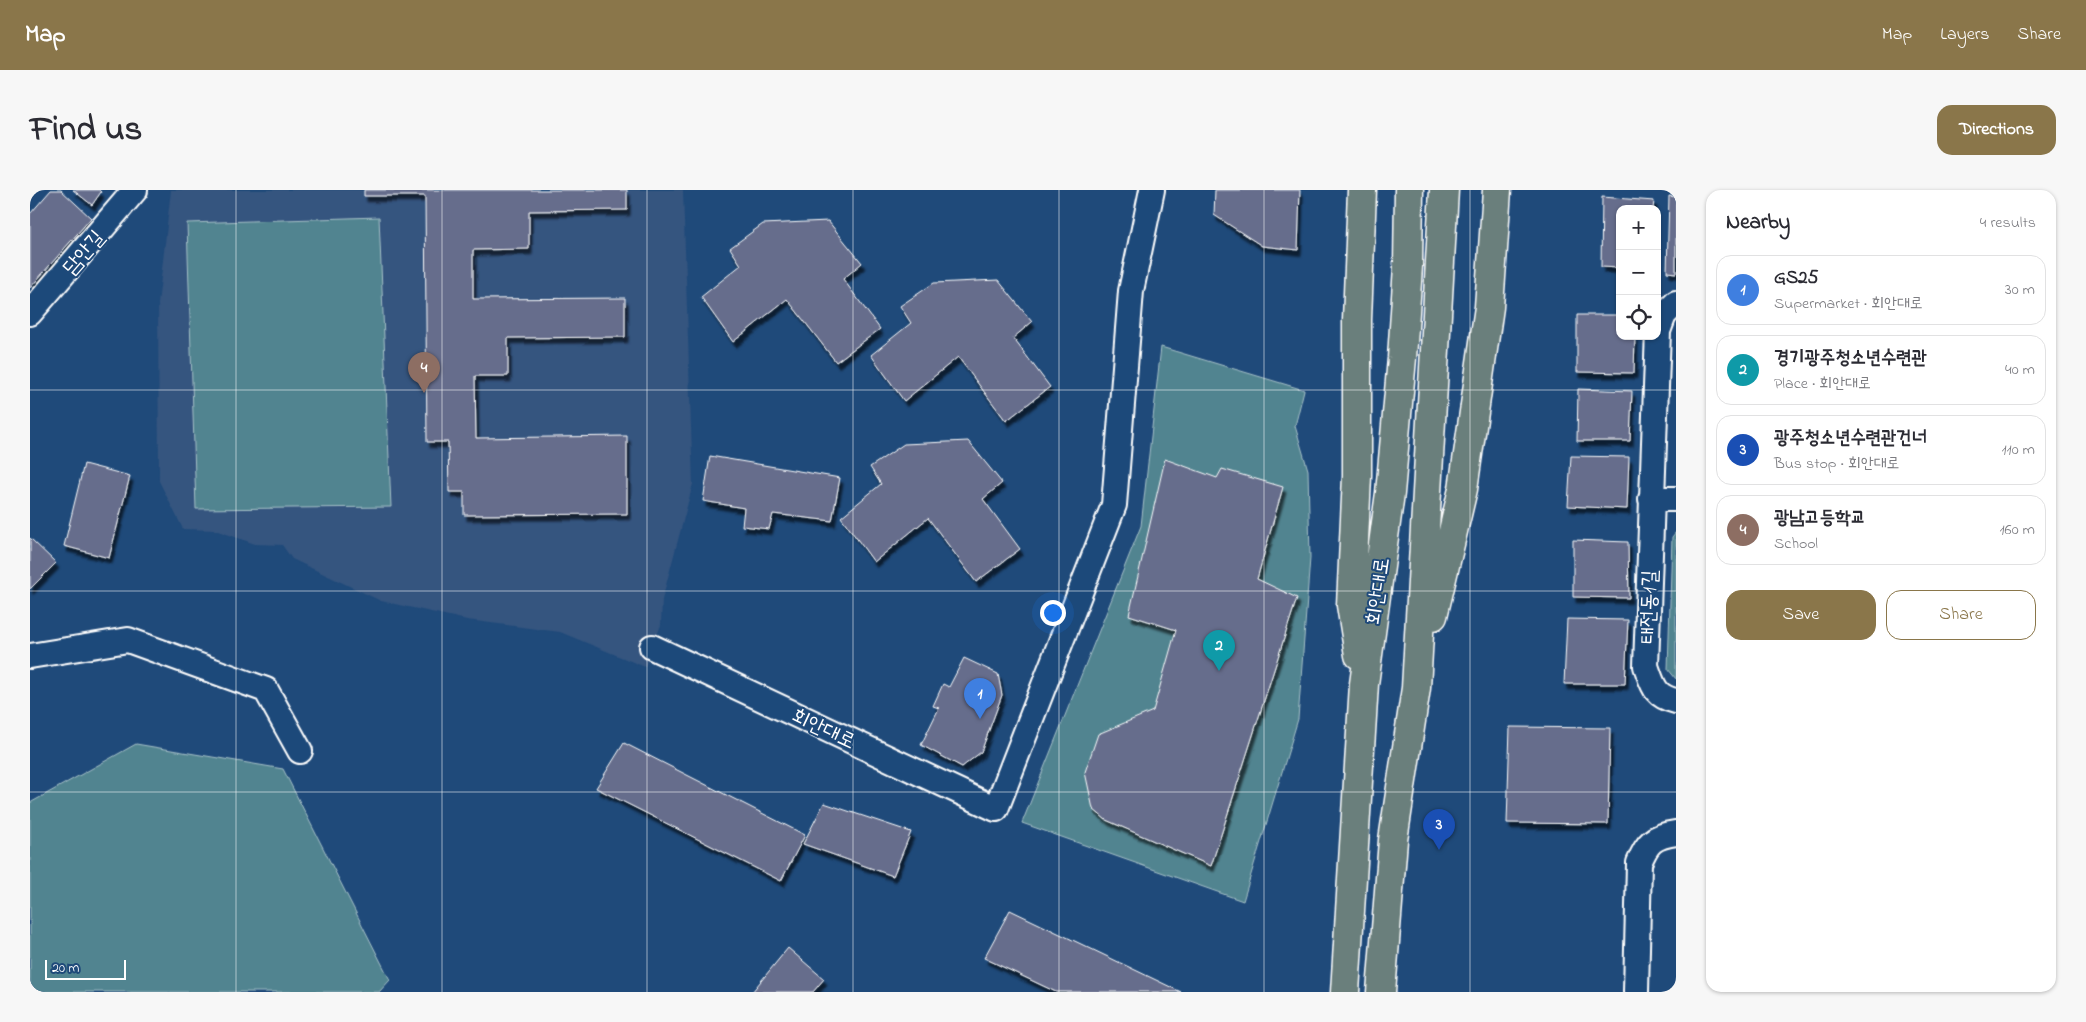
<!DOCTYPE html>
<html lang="en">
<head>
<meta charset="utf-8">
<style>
  :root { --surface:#fff; --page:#f7f7f7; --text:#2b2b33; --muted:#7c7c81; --line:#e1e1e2; --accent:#8a764a }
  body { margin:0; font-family:"Indie Flower","Poor Story",sans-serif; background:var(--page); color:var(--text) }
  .controls { position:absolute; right:15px; top:15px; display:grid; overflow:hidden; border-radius:10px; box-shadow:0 1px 4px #0004 }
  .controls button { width:45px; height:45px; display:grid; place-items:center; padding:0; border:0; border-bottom:1px solid var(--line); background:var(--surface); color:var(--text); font:25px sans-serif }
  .scale { position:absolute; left:15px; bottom:12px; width:81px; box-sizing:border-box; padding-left:5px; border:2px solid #fff; border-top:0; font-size:14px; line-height:18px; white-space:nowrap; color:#fff; -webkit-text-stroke:4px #1f4a7a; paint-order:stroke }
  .you { position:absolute; left:1022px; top:422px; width:18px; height:18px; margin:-12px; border:4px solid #fff; border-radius:50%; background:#1a73e8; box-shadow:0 0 0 8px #1a73e833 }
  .badge { display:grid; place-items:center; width:32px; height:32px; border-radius:50%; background:var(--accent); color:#fff; font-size:16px; font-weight:700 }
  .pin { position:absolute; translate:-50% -41px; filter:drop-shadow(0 1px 2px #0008) }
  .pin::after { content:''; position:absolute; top:26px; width:18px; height:15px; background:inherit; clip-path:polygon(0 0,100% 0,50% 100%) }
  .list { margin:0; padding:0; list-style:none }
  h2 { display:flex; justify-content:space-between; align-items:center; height:65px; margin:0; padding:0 20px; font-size:21px }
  h2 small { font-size:16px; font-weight:400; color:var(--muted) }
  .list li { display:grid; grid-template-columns:32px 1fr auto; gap:15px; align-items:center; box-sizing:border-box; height:70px; margin:0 10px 10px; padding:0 10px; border:1px solid var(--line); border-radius:15px }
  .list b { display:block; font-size:19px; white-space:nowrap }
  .list p { margin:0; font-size:16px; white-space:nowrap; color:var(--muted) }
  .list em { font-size:16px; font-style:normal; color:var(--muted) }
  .actions { display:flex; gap:10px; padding:15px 20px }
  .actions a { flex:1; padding:11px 0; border:1px solid var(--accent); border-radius:15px; text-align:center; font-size:18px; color:var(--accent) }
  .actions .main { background:var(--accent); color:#fff }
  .icon { flex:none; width:28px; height:28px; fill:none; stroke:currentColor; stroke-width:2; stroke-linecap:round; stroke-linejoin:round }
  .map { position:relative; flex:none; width:1646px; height:802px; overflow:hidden; border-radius:15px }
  header { display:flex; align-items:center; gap:30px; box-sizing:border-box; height:70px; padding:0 25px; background:var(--accent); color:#fff }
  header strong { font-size:24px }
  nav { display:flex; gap:28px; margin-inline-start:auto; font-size:18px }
  .intro { display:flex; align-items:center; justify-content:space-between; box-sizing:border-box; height:120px; padding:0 30px }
  h1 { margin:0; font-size:35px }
  .button { padding:12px 22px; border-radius:15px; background:var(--accent); color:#fff; font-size:18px; font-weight:700 }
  main { display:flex; gap:30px; padding:0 30px }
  aside { flex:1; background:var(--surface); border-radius:15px; box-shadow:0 1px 4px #0004 }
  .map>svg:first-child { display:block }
  .built { fill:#34547f }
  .green { fill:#518490; stroke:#a8c2c8 }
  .building { fill:#666d8c; stroke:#fff; filter:url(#shadow) }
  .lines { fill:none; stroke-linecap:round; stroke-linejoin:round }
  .street-casing { stroke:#fff; stroke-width:28 }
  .highway-casing { stroke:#fff; stroke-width:31 }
  .street { stroke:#1f4a7a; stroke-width:24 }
  .highway { stroke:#6b7f7c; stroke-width:28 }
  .grid { fill:none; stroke:#fff; stroke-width:1; stroke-opacity:0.55 }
  .labels { text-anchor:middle; stroke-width:4; stroke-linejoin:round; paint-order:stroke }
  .street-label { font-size:21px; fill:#fff; stroke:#1f4a7a }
</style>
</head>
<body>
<header>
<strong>Map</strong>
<nav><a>Map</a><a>Layers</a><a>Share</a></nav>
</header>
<div class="intro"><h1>Find us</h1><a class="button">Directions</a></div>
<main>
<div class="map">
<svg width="1646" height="802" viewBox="0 0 1646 802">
  <defs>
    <filter id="shadow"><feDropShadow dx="3" dy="5.5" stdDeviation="1" flood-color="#0009"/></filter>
  </defs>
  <rect width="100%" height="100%" fill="#1f4a7a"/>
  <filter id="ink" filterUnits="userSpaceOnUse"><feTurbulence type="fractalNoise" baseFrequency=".02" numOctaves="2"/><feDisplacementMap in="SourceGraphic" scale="10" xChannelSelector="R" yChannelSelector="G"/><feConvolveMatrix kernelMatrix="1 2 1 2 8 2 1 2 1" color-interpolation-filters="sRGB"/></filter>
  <g filter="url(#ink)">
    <!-- built -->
    <path class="built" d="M141 0H653L663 294 632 410 631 435 615 477 530 442 437 430 351 411 262 369 252 355 225 354 185 340 153 339 129 291 128 114Z"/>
    <!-- green -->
    <path class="green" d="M349 27 361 317 166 319 157 33Z
      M1131 157 1274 200 1265 236 1278 280 1280 368 1268 529 1213 711 992 633 1111 336Z
      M1646 342V489L1638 479 1642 347Z
      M106 554 253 579 360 790 349 802H0V613Z"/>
    <!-- building -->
    <path class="building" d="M21 0H31L61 28 0 98V24Z
      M43 0H69L71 2 62 15Z
      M334 0H597V20L499 21V59L443 60V109L595 108V147L478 148V186H445L446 248 597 246V324L434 325V302H419L418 252H397L395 6H334Z
      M1185 0H1270L1268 60 1232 56 1184 25Z
      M1639 6 1646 7V83L1637 82Z
      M1572 7 1624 11 1623 19H1590V78L1571 77Z
      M798 31 832 73 813 89 850 139 806 172 757 109 703 152 671 107 711 75 700 58 733 34Z
      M968 90 1002 132 983 148 1020 197 976 231 928 167 874 211 841 165 881 133 870 116 904 93Z
      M1547 125H1590V146H1605L1604 183 1547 182Z
      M1548 199 1602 201 1600 251H1547Z
      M938 251 972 293 953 309 990 359 946 392 898 328 844 372 811 327 851 294 840 277 874 254Z
      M680 266 810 288 802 331 743 324 739 339 712 336 714 318 673 311Z
      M1541 266 1599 267 1597 319 1538 316Z
      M1135 269 1187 288 1192 279 1253 297 1227 389 1267 408 1181 676 1076 630 1063 619 1055 582 1068 544 1123 521 1146 440 1099 425Z
      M54 274 100 286 79 368 34 356Z
      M0 348 26 373 0 399Z
      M1543 350 1598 352 1599 408 1543 407Z
      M1537 429 1598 430 1595 494H1534Z
      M934 468 968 484 972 505 951 562 932 577 891 555 909 518 903 516 913 494 919 497Z
      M1480 537 1580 538 1578 634 1477 633Z
      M594 553 775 645 751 691 566 598Z
      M794 613 881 642 863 686 773 654Z
      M980 720 1151 802H1026L954 768Z
      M758 758 794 789 783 802H722Z"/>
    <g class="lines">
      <defs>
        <path id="street" d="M1646 113 1634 125 1628 141 1616 476C1623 495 1624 506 1646 511
          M0 123 105 0
          M1621 309H1646
          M622 457 966 619 1084 315 1101 101 1122 0
          M0 466 98 450 236 500 270 561
          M1606 802 1609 673C1617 653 1623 646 1646 643"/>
        <path id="highway" d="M1403 426 1433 299 1459 117 1467 0
          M1329 465 1321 415 1327 286V130L1332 0
          M1315 802 1334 494 1360 303 1372 168 1378 76 1379 0
          M1351 802 1363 650 1386 498 1414 0"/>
      </defs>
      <!-- street casing -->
      <use href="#street" class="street-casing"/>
      <!-- highway casing -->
      <use href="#highway" class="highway-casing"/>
      <!-- street -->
      <use href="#street" class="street"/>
      <!-- highway -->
      <use href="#highway" class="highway"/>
    </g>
  </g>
  <!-- grid -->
  <path class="grid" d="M206 0V802M412 0V802M617 0V802M823 0V802M1029 0V802M1234 0V802M1440 0V802M0 200H1646M0 401H1646M0 602H1646"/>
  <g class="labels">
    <!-- street labels -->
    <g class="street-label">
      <text transform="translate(53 62) rotate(-49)" y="7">담안길</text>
      <text transform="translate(1347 401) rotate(-82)" y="7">회안대로</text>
      <text transform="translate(1618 417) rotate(-88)" y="7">태전동1길</text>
      <text transform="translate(794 538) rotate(25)" y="7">회안대로</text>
    </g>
  </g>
</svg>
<div class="controls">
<button>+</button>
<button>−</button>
<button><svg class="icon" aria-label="locate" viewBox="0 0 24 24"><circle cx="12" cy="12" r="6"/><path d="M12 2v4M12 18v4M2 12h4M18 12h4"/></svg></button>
</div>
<div class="scale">20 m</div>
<div class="you"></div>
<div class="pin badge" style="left:950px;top:529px;background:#3f7fe0">1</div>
<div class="pin badge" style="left:1189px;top:481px;background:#0f9aa8">2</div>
<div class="pin badge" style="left:1409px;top:660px;background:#1a4fb4">3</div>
<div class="pin badge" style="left:394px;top:203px;background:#8d6e63">4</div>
</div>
<aside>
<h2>Nearby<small>4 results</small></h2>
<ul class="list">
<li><span class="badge" style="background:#3f7fe0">1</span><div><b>GS25</b><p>Supermarket · 회안대로</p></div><em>30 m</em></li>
<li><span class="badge" style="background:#0f9aa8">2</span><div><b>경기광주청소년수련관</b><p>Place · 회안대로</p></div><em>40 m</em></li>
<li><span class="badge" style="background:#1a4fb4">3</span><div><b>광주청소년수련관건너</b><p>Bus stop · 회안대로</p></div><em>110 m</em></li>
<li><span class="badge" style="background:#8d6e63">4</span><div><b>광남고등학교</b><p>School</p></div><em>160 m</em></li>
</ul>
<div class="actions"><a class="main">Save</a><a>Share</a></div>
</aside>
</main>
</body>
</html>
